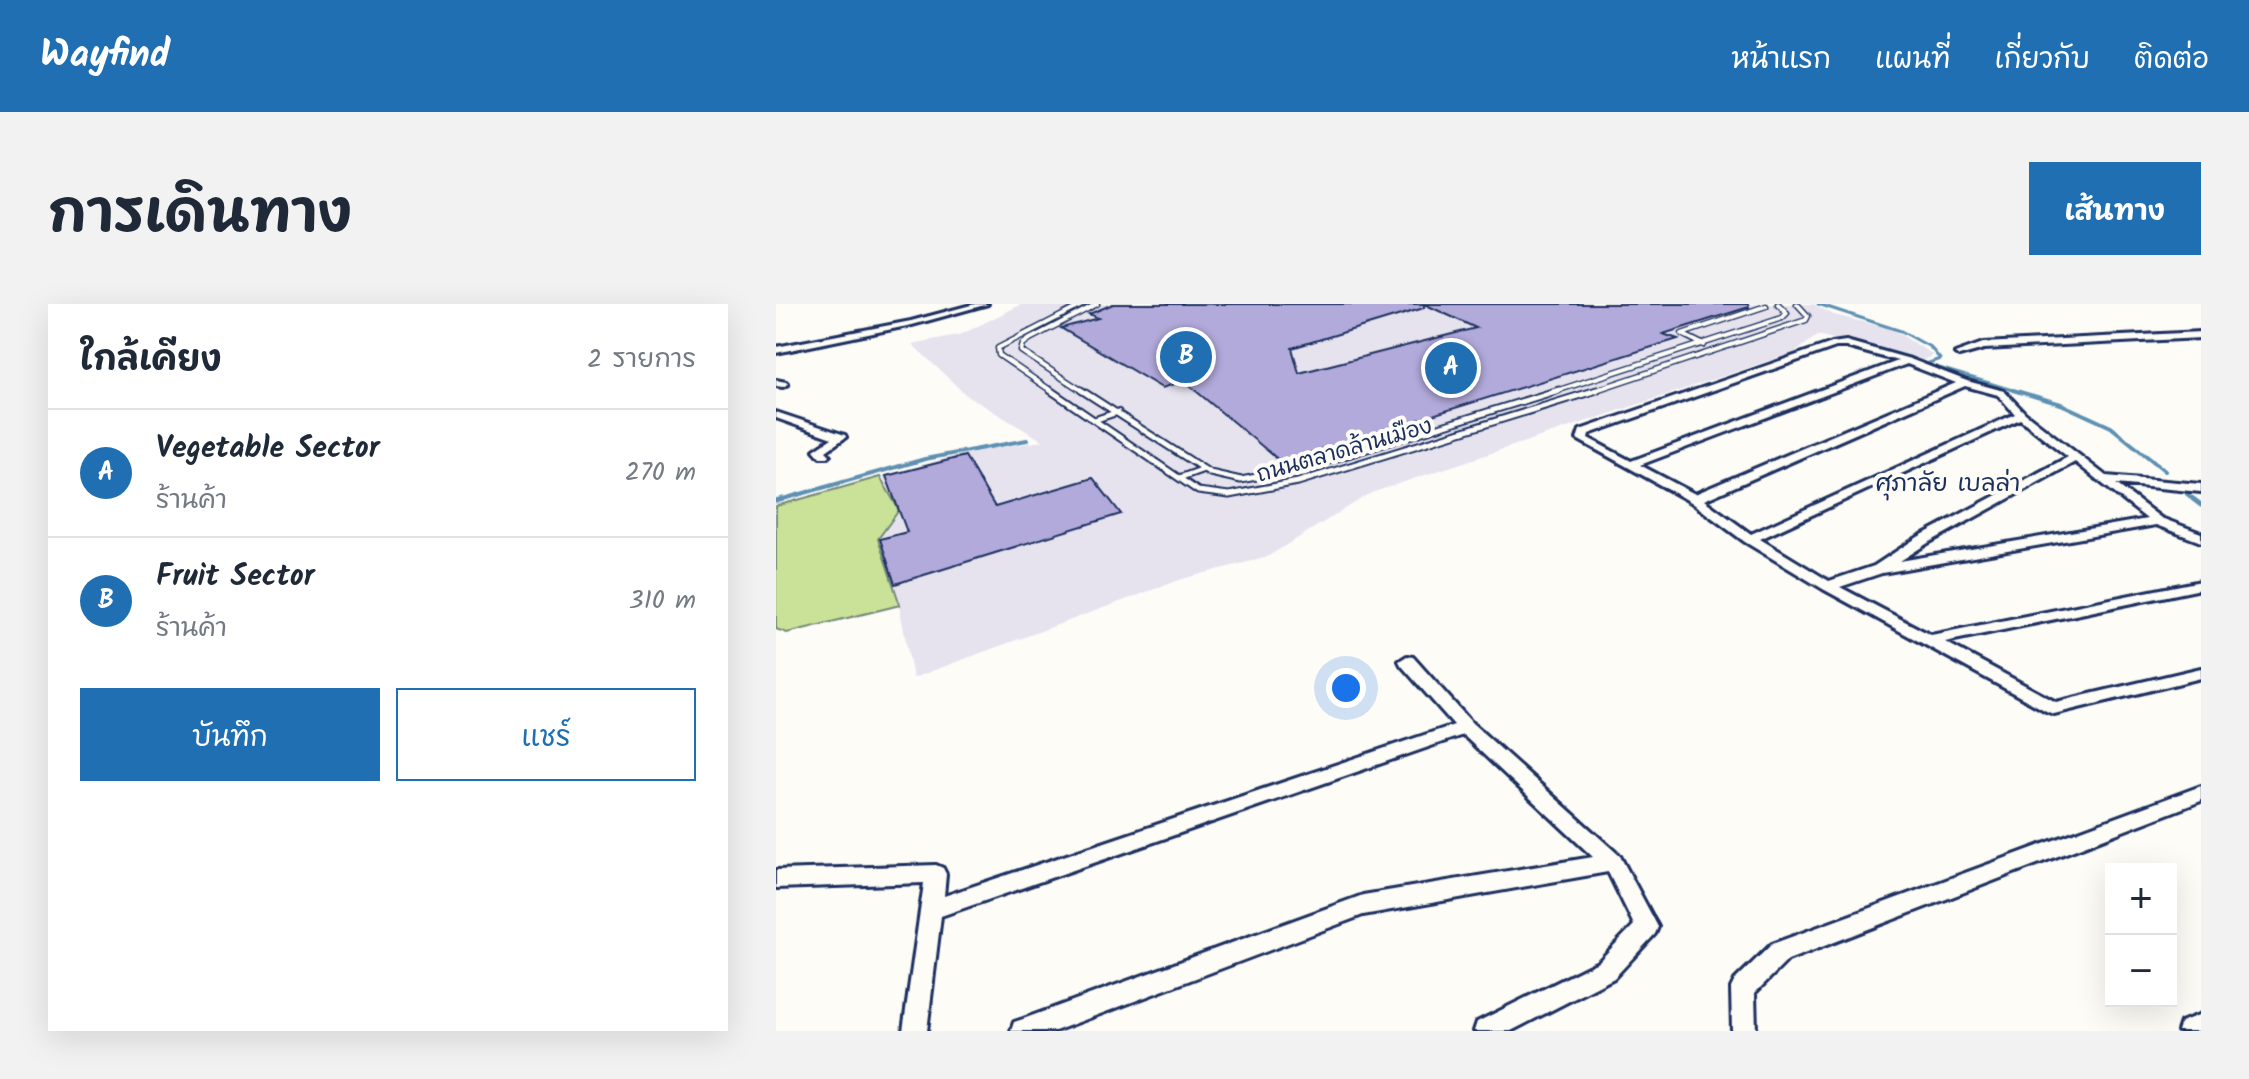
<!DOCTYPE html>
<html lang="th">
<head>
<meta charset="utf-8">
<style>
  :root { --surface:#fff; --page:#f2f2f3; --text:#1f2937; --muted:#747a83; --line:#e0e1e3; --accent:#1f6fb2 }
  body { margin:0; font-family:Kalam,"Playpen Sans Thai",sans-serif; background:var(--page); color:var(--text) }
  .controls { position:absolute; right:24px; bottom:24px; display:grid; overflow:hidden; border-radius:0px; box-shadow:0 8px 32px #0002 }
  .controls button { width:72px; height:72px; display:grid; place-items:center; padding:0; border:0; border-bottom:2px solid var(--line); background:var(--surface); color:var(--text); font:40px sans-serif }
  .you { position:absolute; left:570px; top:384px; width:28px; height:28px; margin:-20px; border:6px solid #fff; border-radius:50%; background:#1a73e8; box-shadow:0 0 0 12px #1a73e833 }
  .badge { display:grid; place-items:center; width:52px; height:52px; border-radius:50%; background:var(--accent); color:#fff; font-size:26px; font-weight:700 }
  .pin { position:absolute; translate:-50% -50%; border:4px solid #fff; box-shadow:0 2px 8px #0006 }
  .list { margin:0; padding:0; list-style:none }
  h2 { display:flex; justify-content:space-between; align-items:center; height:104px; margin:0; padding:0 32px; font-size:34px }
  h2 small { font-size:26px; font-weight:400; color:var(--muted) }
  .list li { display:grid; grid-template-columns:52px 1fr auto; gap:24px; align-items:center; box-sizing:border-box; height:128px; padding:0 32px; border-top:2px solid var(--line) }
  .list b { display:block; font-size:30px; white-space:nowrap }
  .list p { margin:0; font-size:26px; white-space:nowrap; color:var(--muted) }
  .list em { font-size:26px; font-style:normal; color:var(--muted) }
  .actions { display:flex; gap:16px; padding:24px 32px }
  .actions a { flex:1; padding:18px 0; border:2px solid var(--accent); border-radius:0px; text-align:center; font-size:28px; color:var(--accent) }
  .actions .main { background:var(--accent); color:#fff }
  .map { position:relative; flex:none; width:1425px; height:727px; overflow:hidden; border-radius:0px }
  header { display:flex; align-items:center; gap:48px; box-sizing:border-box; height:112px; padding:0 40px; background:var(--accent); color:#fff }
  header strong { font-size:38px }
  nav { display:flex; gap:44px; margin-inline-start:auto; font-size:28px }
  .intro { display:flex; align-items:center; justify-content:space-between; box-sizing:border-box; height:192px; padding:0 48px }
  h1 { margin:0; font-size:56px }
  .button { padding:20px 36px; border-radius:0px; background:var(--accent); color:#fff; font-size:28px; font-weight:700 }
  main { display:flex; gap:48px; padding:0 48px }
  aside { flex:1; background:var(--surface); border-radius:0px; box-shadow:0 8px 32px #0002 }
  .map>svg:first-child { display:block }
  .built { fill:#e6e3ef }
  .green { fill:#cae297; stroke:#72887a; stroke-width:2 }
  .lines { fill:none; stroke-linecap:round; stroke-linejoin:round }
  .stream-far2 { stroke:#5d90b2; stroke-width:3 }
  .stream-far1 { stroke:#5d90b2; stroke-width:4 }
  .stream { stroke:#5d90b2; stroke-width:5 }
  .building { fill:#b2aadb; stroke:#1b2f5e; stroke-width:2; fill-rule:evenodd }
  .service-far1-casing { stroke:#1b2f5e; stroke-width:7 }
  .service-casing { stroke:#1b2f5e; stroke-width:9 }
  .minor-casing { stroke:#1b2f5e; stroke-width:6 }
  .service-far1 { stroke:#fdfcf7; stroke-width:4 }
  .service { stroke:#fdfcf7; stroke-width:5 }
  .minor { fill:#fdfcf7; fill-rule:evenodd }
  .labels { text-anchor:middle; stroke-width:8; stroke-linejoin:round; paint-order:stroke }
  .far-street-label { font-size:22px; fill:#1b2f5e; stroke:#fdfcf7 }
  .far-neighbourhood-label { font-size:24px; fill:#1b2f5e; stroke:#fdfcf7 }
</style>
</head>
<body>
<header>
<strong>Wayfind</strong>
<nav><a>หน้าแรก</a><a>แผนที่</a><a>เกี่ยวกับ</a><a>ติดต่อ</a></nav>
</header>
<div class="intro"><h1>การเดินทาง</h1><a class="button">เส้นทาง</a></div>
<main>
<aside>
<h2>ใกล้เคียง<small>2 รายการ</small></h2>
<ul class="list">
<li><span class="badge">A</span><div><b>Vegetable Sector</b><p>ร้านค้า</p></div><em>270 m</em></li>
<li><span class="badge">B</span><div><b>Fruit Sector</b><p>ร้านค้า</p></div><em>310 m</em></li>
</ul>
<div class="actions"><a class="main">บันทึก</a><a>แชร์</a></div>
</aside>
<div class="map">
<svg width="1425" height="727" viewBox="0 0 1425 727">
  <rect width="100%" height="100%" fill="#fdfcf7"/>
  <filter id="ink" filterUnits="userSpaceOnUse"><feTurbulence type="fractalNoise" baseFrequency=".0125" numOctaves="2"/><feDisplacementMap in="SourceGraphic" scale="16" xChannelSelector="R" yChannelSelector="G"/><feConvolveMatrix kernelMatrix="1 2 1 2 8 2 1 2 1" color-interpolation-filters="sRGB"/></filter>
  <g filter="url(#ink)">
    <!-- built -->
    <path class="built" d="M246 0H1037L1058 11 1116 25 1157 51 1144 58 1042 31 1020 48 595 189 491 253 406 275 137 374 123 301 11 329 0 325V202L192 148 267 137 190 91 136 40 186 30Z"/>
    <!-- green -->
    <path class="green" d="M104 173 123 206 102 235 124 301 11 329 0 325V202Z"/>
    <g class="lines">
      <!-- stream-far2 -->
      <path class="stream-far2" d="M1042 0 1125 27 1154 43 1164 55 1150 60 1243 88"/>
      <!-- stream-far1 -->
      <path class="stream-far1" d="M1237 86 1285 100 1335 123 1389 167
        M1411 190 1420 197
        M0 197 149 155 251 136"/>
      <!-- stream -->
      <path class="stream" d="M1417 195 1425 201
        M0 197 7 195"/>
    </g>
    <!-- building -->
    <path class="building" d="M337 0H972L973 3 887 30 902 35 505 158 408 77 386 84 285 24 322 14 313 10ZM648 0 700 24 523 69 516 44 648 4Z
      M189 152 219 203 317 174 345 210 119 280 104 235 131 228 110 172Z"/>
    <g class="lines">
      <defs>
        <path id="service-far1" d="M928 41 906 30 990 2
          M277 88 223 51 222 44 308 0
          M308 88 245 47 247 40 254 35 321 0
          M777 88 1006 14 1011 9 1002 0
          M814 88 1030 16 1032 12 1021 0"/>
        <path id="service" d="M274 86 422 187 453 191 522 178 821 86
          M305 86 434 169 465 176 536 162 783 86
          M318 116 342 108
          M403 174 428 165"/>
        <path id="minor" d="M199 0H212L136 21 0 49V43L135 17Z
          M1425 28V34L1208 45 1183 52 1179 49 1207 39Z
          M1070 37 1134 55 1191 77 1228 87 1249 109 1330 172 1425 180V188L1340 180 1385 214 1425 229V238L1380 221 1106 269 1064 283 1155 331 1425 277V285L1169 338 1280 398 1425 364V374L1278 410 1272 408 1047 285 969 238 915 198 801 135 804 126 1056 39ZM1060 43H1070L1122 57 855 157 812 134 813 130ZM1131 60 1180 79 919 190 864 161ZM1189 82 1222 91 1239 110 975 230 928 196ZM1244 115 1292 153 1142 233 1098 262 1053 277 984 235ZM1299 158 1371 215 1124 257 1152 239Z
          M0 76 10 78 12 80 7 83 0 82Z
          M0 108 69 131 70 133 50 147 54 151 52 153H44L38 146 56 134 0 114Z
          M631 352 637 353 696 419 844 552 882 623 879 630 838 674 735 727H698L701 718 822 658 858 621 832 568 587 611 279 727H235L238 718 247 715 587 591 817 553 687 431 165 612 151 727H127L148 579 0 584V566L160 561 167 564 170 570 168 592 678 421 625 361 623 357Z
          M1425 482V497L1012 656 979 689 980 727H956L955 684 959 676 996 640Z
          M1425 710V727H1402L1405 718Z"/>
      </defs>
      <!-- service-far1 casing -->
      <use href="#service-far1" class="service-far1-casing"/>
      <!-- service casing -->
      <use href="#service" class="service-casing"/>
      <!-- minor casing -->
      <use href="#minor" class="minor-casing"/>
      <!-- service-far1 -->
      <use href="#service-far1" class="service-far1"/>
      <!-- service -->
      <use href="#service" class="service"/>
      <!-- minor -->
      <use href="#minor" class="minor"/>
    </g>
  </g>
  <g class="labels">
    <!-- far-street labels -->
    <g class="far-street-label">
      <text transform="translate(568 145) rotate(-16)" y="8">ถนนตลาดล้านเมือง</text>
    </g>
    <!-- far-neighbourhood labels -->
    <g class="far-neighbourhood-label">
      <text x="1172" y="187">ศุภาลัย เบลล่า</text>
    </g>
  </g>
</svg>
<div class="controls">
<button>+</button>
<button>−</button>
</div>
<div class="you"></div>
<div class="pin badge" style="left:675px;top:64px">A</div>
<div class="pin badge" style="left:410px;top:53px">B</div>
</div>
</main>
</body>
</html>
